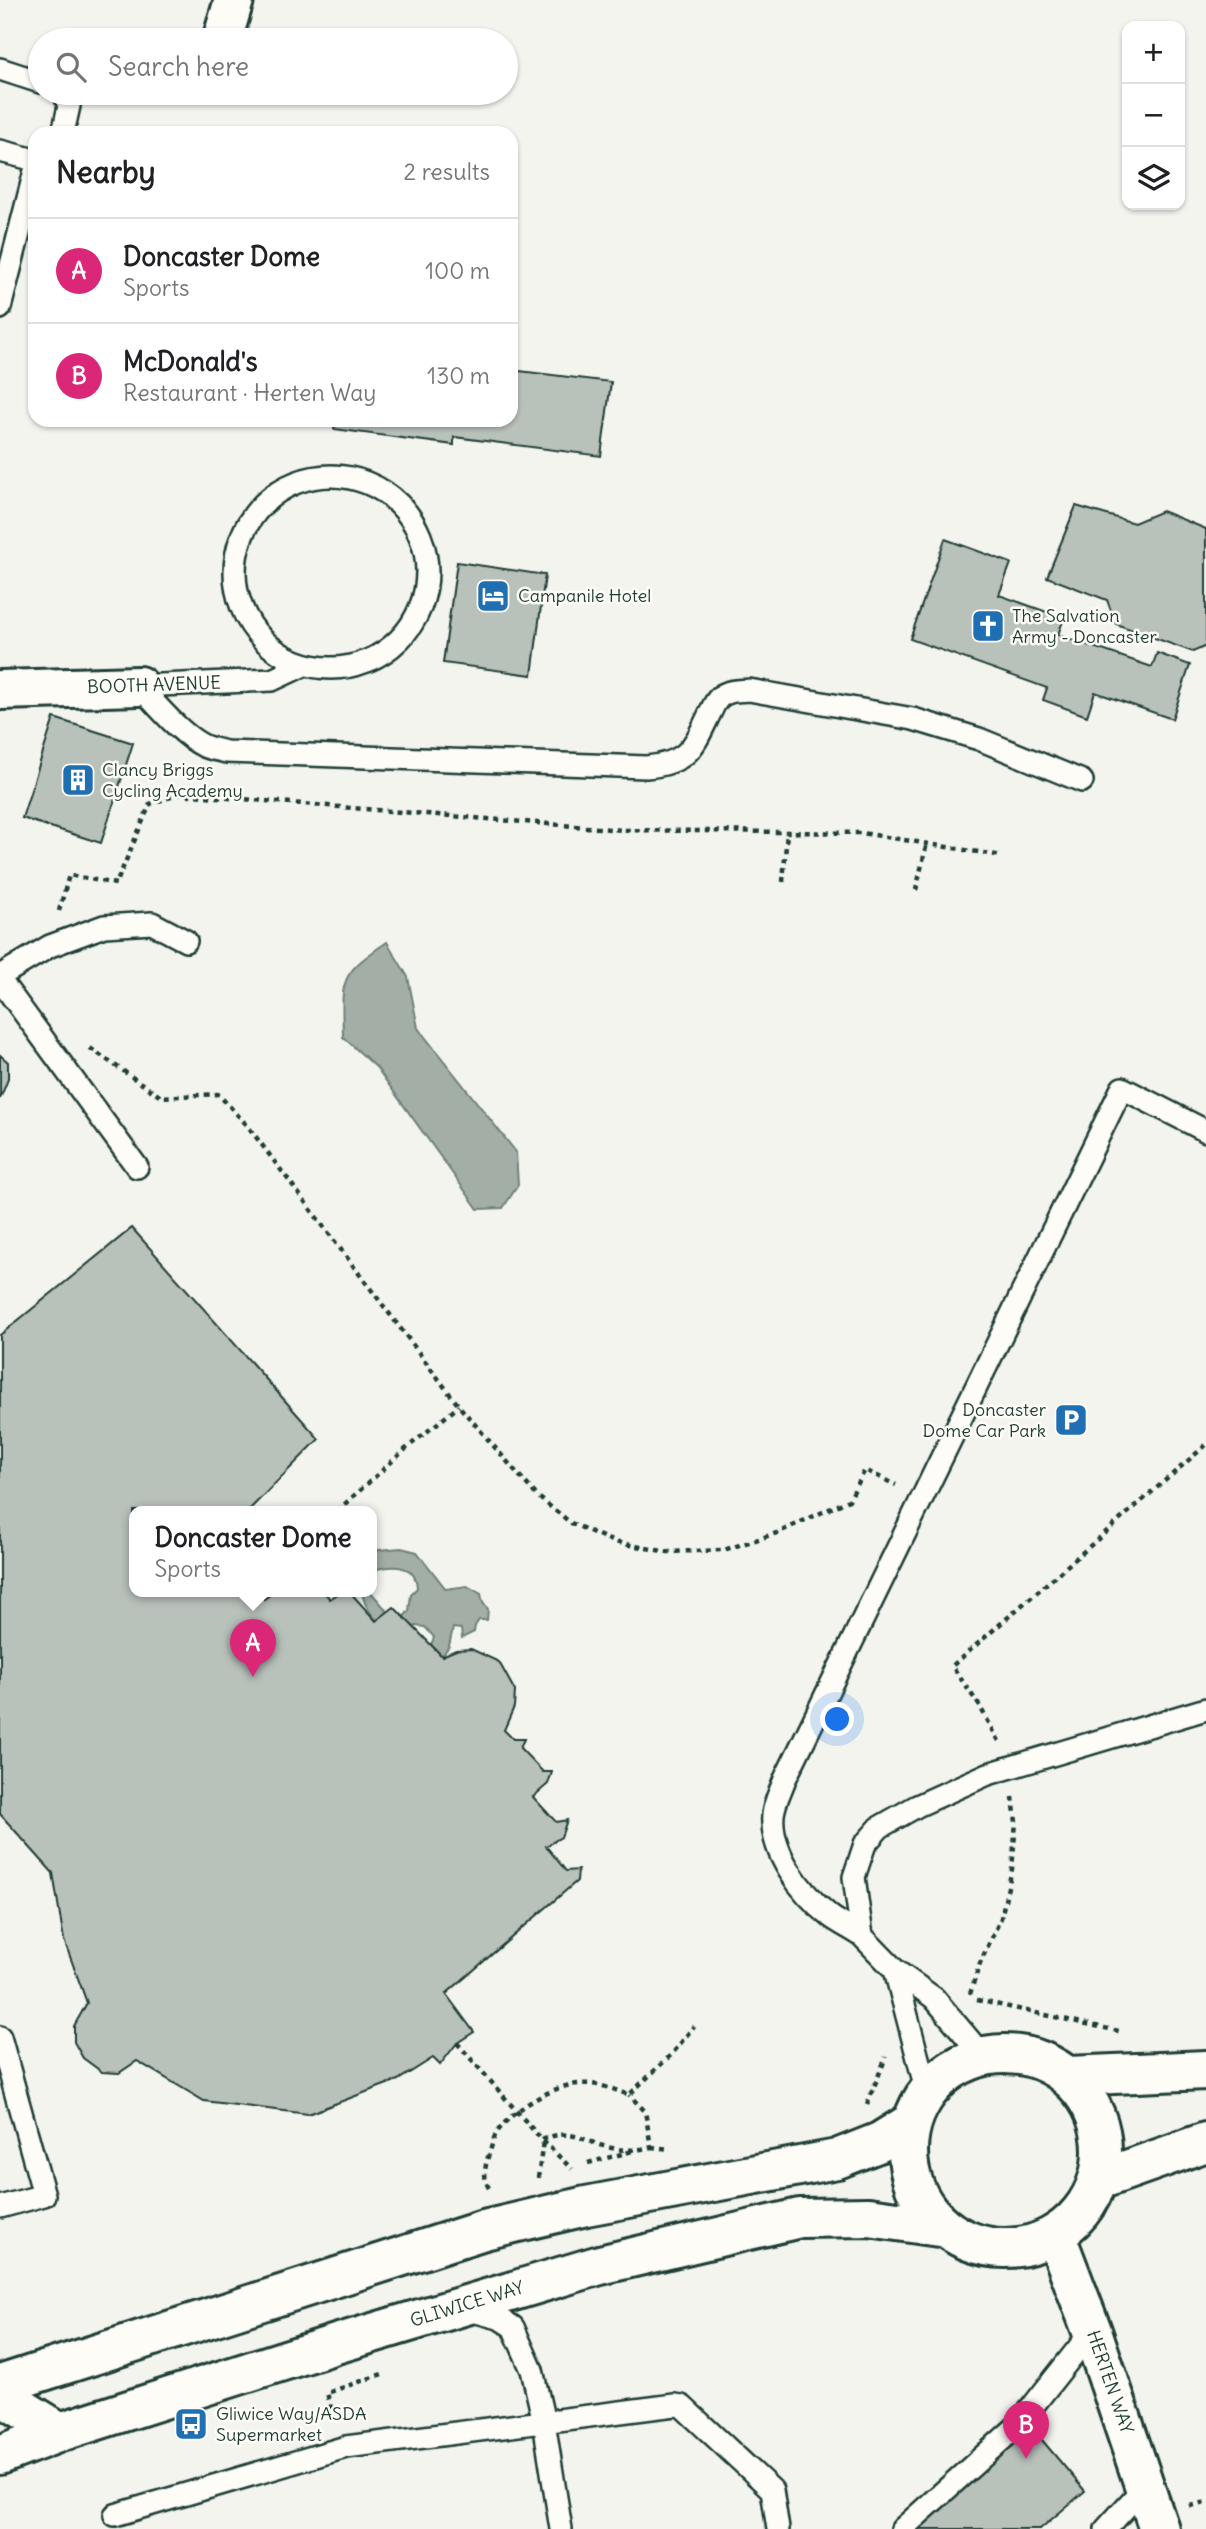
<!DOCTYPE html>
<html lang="en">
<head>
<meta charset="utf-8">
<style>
  :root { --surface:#fff; --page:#f6f6f6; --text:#202124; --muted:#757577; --line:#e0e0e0; --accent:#db2777 }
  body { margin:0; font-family:Delius,sans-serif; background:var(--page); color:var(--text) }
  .controls { position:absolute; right:21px; top:21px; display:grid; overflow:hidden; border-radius:14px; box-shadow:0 2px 5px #0004 }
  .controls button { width:63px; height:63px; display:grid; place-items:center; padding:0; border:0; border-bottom:2px solid var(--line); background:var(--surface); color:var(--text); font:35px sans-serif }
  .you { position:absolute; left:838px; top:1720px; width:24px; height:24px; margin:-18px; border:5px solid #fff; border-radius:50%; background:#1a73e8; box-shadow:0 0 0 10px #1a73e833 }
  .badge { display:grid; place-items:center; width:46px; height:46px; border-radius:50%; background:var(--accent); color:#fff; font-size:23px; font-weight:700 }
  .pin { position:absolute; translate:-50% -58px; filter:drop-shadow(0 2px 4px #0008) }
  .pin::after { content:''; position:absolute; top:37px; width:24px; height:21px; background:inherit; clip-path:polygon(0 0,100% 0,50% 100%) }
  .popup { position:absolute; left:129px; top:1506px; width:248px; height:91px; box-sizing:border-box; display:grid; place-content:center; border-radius:14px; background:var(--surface); filter:drop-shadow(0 2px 5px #0005); font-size:23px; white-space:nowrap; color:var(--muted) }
  .popup b { font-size:26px; color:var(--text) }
  .popup::after { content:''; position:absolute; left:50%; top:100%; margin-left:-14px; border:14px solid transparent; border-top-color:var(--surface) }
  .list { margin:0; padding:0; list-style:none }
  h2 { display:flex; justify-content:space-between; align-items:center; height:91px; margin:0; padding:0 28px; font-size:30px }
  h2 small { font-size:23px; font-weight:400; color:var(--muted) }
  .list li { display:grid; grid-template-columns:46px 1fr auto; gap:21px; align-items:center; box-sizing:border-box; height:105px; padding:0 28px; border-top:2px solid var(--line) }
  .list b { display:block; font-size:26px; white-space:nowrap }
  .list p { margin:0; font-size:23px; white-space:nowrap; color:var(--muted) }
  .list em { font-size:23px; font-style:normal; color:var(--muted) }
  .icon { flex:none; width:38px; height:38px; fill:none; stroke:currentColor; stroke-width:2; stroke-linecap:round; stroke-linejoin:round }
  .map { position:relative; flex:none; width:1206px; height:2529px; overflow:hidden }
  .search { position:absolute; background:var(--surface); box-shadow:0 2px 5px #0004; left:28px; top:28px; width:490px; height:77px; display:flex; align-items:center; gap:18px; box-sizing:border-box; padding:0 24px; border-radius:38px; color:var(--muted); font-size:26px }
  .panel { position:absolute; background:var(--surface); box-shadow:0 2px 5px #0004; left:28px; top:126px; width:490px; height:301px; border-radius:21px }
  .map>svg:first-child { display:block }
  .water { fill:#a3aea7; stroke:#6e8179; stroke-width:2 }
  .building { fill:#b9c1bb; stroke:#1f3d34; stroke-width:2 }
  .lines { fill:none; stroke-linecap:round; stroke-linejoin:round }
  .service-casing { stroke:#1f3d34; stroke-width:26 }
  .minor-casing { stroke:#1f3d34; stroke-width:44 }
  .tertiary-casing { stroke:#1f3d34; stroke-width:44 }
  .path { stroke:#1f3d34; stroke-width:4.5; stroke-dasharray:5 5; stroke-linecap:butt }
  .service { stroke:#fdfcf7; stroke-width:21 }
  .minor { stroke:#fdfcf7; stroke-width:38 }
  .tertiary { stroke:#fdfcf7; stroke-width:38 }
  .labels { text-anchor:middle; stroke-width:5; stroke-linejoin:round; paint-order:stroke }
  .poi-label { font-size:18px; fill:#1f3d34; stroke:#fdfcf7; text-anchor:start }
  .street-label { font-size:18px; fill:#1f3d34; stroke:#fdfcf7 }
</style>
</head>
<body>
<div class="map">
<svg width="1206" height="2529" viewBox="0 0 1206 2529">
  <rect width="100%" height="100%" fill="#f4f4ef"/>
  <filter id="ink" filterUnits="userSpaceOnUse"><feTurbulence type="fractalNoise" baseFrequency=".0143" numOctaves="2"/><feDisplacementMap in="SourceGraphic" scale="14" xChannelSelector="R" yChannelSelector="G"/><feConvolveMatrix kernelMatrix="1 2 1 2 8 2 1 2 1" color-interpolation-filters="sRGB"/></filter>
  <g filter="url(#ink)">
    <!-- water -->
    <path class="water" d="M387 942 408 977 418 1028 516 1152 518 1185 503 1208 478 1209 376 1067 343 1037C342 980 337 976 387 942Z
      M401 1548 417 1552 446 1589 467 1586 481 1594 483 1603 488 1609 487 1620H479L475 1626 474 1632 462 1638 461 1629 453 1628 449 1646 442 1656 431 1645 434 1637 425 1627 416 1626 395 1635C381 1627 363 1609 362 1591H370L394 1619 401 1620 409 1611 411 1594 417 1588C416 1564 394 1565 377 1569L372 1578V1553L379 1550Z"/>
    <!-- building -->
    <path class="building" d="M511 370 611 382 601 456 454 437V445L334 429 335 420H511Z
      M1076 506 1134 523 1162 511 1206 529V646L1193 652 1116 624 1107 600 1047 577Z
      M945 539 1011 563 999 595 1064 618 1058 635 1152 667 1157 653 1190 665 1172 719 1095 692 1087 716 1043 700 1047 688 910 639Z
      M457 562 545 575 532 675 443 663Z
      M54 718 133 743 101 843 22 818Z
      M0 1055 8 1062V1079L0 1099Z
      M132 1228 319 1439 248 1511H134V1591H258L264 1599 275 1591H323L330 1599 342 1591H349L376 1621 394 1607 442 1656 456 1650 471 1649 499 1662 515 1691 514 1707 504 1730 513 1739H524L520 1748 543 1772H552L548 1784 533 1797 556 1822 567 1820 561 1837 546 1846 566 1871 578 1870 577 1881 446 1994 474 2032 457 2043 440 2065 433 2058 398 2080 308 2114 204 2101 137 2061 119 2073 102 2072 83 2058 74 2042V2026L87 2003 64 1940 53 1873 0 1814V1335Z
      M1031 2427 1085 2491 1040 2529H911Z"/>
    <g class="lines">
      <defs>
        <path id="service" d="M0 69 40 82
          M63 133 69 106 64 93
          M0 151 35 160
          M0 308 35 171
          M235 572a96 96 0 1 1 192 0a96 96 0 1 1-192 0Z
          M139 686C157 705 181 735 204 746 211 749 219 750 226 752L646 767C691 763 694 745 712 709 715 702 720 695 727 693 733 690 743 691 749 690L913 719 979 739 1082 781
          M139 686 272 680 304 665
          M0 976 50 946 104 926 152 923 186 941
          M0 980 137 1167
          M1206 1131 1122 1088 785 1779C781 1790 774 1803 773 1815 770 1853 801 1893 830 1916 839 1923 852 1929 862 1936L854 1877 865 1844 880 1827 917 1806 988 1774 1206 1709
          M862 1936 895 1970 934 1998 983 2056
          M895 1970 927 2093
          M0 2037 44 2195 0 2207
          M469 2310 499 2318 513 2327 532 2370 544 2422 561 2529
          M115 2515 346 2447 675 2405 682 2406 772 2490 778 2529
          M902 2529 1017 2426 1092 2331
          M1106 2529 1146 2485"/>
        <path id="minor" d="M224 34 234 0
          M0 690 139 686
          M1056 2236 1092 2331 1159 2529"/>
        <path id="tertiary" d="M908 2151a97 97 0 1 1 194 0a97 97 0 1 1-194 0Z
          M1068 2076 1206 2070
          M1099 2180 1206 2142
          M0 2385 484 2230 586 2206 837 2159 880 2142 912 2122
          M0 2395 60 2432
          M0 2455 60 2432 336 2344 600 2265 800 2218 869 2217 946 2228"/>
      </defs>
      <!-- service casing -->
      <use href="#service" class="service-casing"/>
      <!-- minor casing -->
      <use href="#minor" class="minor-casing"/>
      <!-- tertiary casing -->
      <use href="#tertiary" class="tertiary-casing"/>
      <!-- path -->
      <path class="path" d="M783 882 787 832
        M916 890 927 843
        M59 911 69 875 116 884 150 804 180 794 623 830 862 833 1002 856
        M90 1048 161 1097 218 1094 247 1125 459 1406 537 1496 571 1523 614 1542 668 1552 724 1550 777 1533 849 1500 865 1470 896 1485
        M337 1511 408 1447 459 1406
        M999 1741 979 1705 952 1666 1206 1445
        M970 1994 980 1963 1001 1918 1012 1869 1016 1822 1013 1797
        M977 2000 1123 2032
        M457 2043 542 2140 572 2169
        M867 2104 886 2057
        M542 2140C573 2126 583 2143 612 2148 624 2151 639 2150 651 2147L645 2111 629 2095
        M651 2147 670 2149
        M588 2163 633 2151
        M538 2178 543 2141
        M489 2188C483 2179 485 2166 488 2157 491 2150 492 2142 495 2136 506 2114 547 2089 571 2085 593 2081 608 2087 629 2095L673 2053 694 2026
        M334 2419 327 2393 385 2373
        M1190 2506 1206 2502"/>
      <!-- service -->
      <use href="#service" class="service"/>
      <!-- minor -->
      <use href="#minor" class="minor"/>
      <!-- tertiary -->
      <use href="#tertiary" class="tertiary"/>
    </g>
  </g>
  <!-- icons -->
  <defs>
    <symbol id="hotel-square" viewBox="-11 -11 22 22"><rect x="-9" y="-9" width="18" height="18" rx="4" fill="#1f6fb2" stroke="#fdfcf7"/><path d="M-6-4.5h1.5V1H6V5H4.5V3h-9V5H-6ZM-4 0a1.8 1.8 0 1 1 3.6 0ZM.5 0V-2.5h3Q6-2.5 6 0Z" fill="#fff"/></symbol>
    <symbol id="church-square" viewBox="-11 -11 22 22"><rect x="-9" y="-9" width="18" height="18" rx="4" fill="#1f6fb2" stroke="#fdfcf7"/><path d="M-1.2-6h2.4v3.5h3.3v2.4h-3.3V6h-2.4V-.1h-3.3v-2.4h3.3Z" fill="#fff"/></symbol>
    <symbol id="building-square" viewBox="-11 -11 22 22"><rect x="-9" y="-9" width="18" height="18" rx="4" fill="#1f6fb2" stroke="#fdfcf7"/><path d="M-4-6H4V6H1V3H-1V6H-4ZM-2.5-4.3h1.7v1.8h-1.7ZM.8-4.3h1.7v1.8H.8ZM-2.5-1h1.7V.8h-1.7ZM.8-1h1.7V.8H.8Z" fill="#fff"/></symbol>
    <symbol id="parking-square" viewBox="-11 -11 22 22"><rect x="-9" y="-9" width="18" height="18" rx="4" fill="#1f6fb2" stroke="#fdfcf7"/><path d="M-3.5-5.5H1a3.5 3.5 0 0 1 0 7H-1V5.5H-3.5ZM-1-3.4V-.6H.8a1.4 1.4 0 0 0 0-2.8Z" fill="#fff"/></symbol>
    <symbol id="bus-square" viewBox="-11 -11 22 22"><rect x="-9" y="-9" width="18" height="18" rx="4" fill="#1f6fb2" stroke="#fdfcf7"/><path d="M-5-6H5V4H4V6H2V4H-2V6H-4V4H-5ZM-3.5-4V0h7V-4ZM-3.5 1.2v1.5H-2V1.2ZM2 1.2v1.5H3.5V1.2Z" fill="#fff"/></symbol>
  </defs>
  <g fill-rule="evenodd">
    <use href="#hotel-square" x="474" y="577" width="38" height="38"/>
    <use href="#church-square" x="969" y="607" width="38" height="38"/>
    <use href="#building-square" x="59" y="761" width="38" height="38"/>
    <use href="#parking-square" x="1052" y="1401" width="38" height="38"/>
    <use href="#bus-square" x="172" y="2405" width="38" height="38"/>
  </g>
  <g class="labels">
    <!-- poi labels -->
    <g class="poi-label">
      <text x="518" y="602">Campanile Hotel</text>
      <text x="1012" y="622">The Salvation<tspan x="1012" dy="21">Army - Doncaster</tspan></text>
      <text x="102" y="776">Clancy Briggs<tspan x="102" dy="21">Cycling Academy</tspan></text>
      <text x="1046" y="1416" text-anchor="end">Doncaster<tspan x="1046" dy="21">Dome Car Park</tspan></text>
      <text x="216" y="2420">Gliwice Way/ASDA<tspan x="216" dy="21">Supermarket</tspan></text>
    </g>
    <!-- street labels -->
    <g class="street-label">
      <text transform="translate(154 685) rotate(-2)" y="6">BOOTH AVENUE</text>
      <text transform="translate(467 2304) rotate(-17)" y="6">GLIWICE WAY</text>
      <text transform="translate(1110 2382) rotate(71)" y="6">HERTEN WAY</text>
    </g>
  </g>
</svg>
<div class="controls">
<button>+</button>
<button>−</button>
<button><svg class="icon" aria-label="layers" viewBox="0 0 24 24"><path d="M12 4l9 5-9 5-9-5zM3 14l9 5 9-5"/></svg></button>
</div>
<div class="you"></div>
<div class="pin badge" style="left:253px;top:1677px">A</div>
<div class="popup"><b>Doncaster Dome</b>Sports</div>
<div class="pin badge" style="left:1026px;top:2459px">B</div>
<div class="search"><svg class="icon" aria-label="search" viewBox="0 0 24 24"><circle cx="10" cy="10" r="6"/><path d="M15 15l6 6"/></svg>Search here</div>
<section class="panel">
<h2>Nearby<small>2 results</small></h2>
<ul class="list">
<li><span class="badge">A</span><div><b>Doncaster Dome</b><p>Sports</p></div><em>100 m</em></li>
<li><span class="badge">B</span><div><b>McDonald's</b><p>Restaurant · Herten Way</p></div><em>130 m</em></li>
</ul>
</section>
</div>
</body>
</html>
